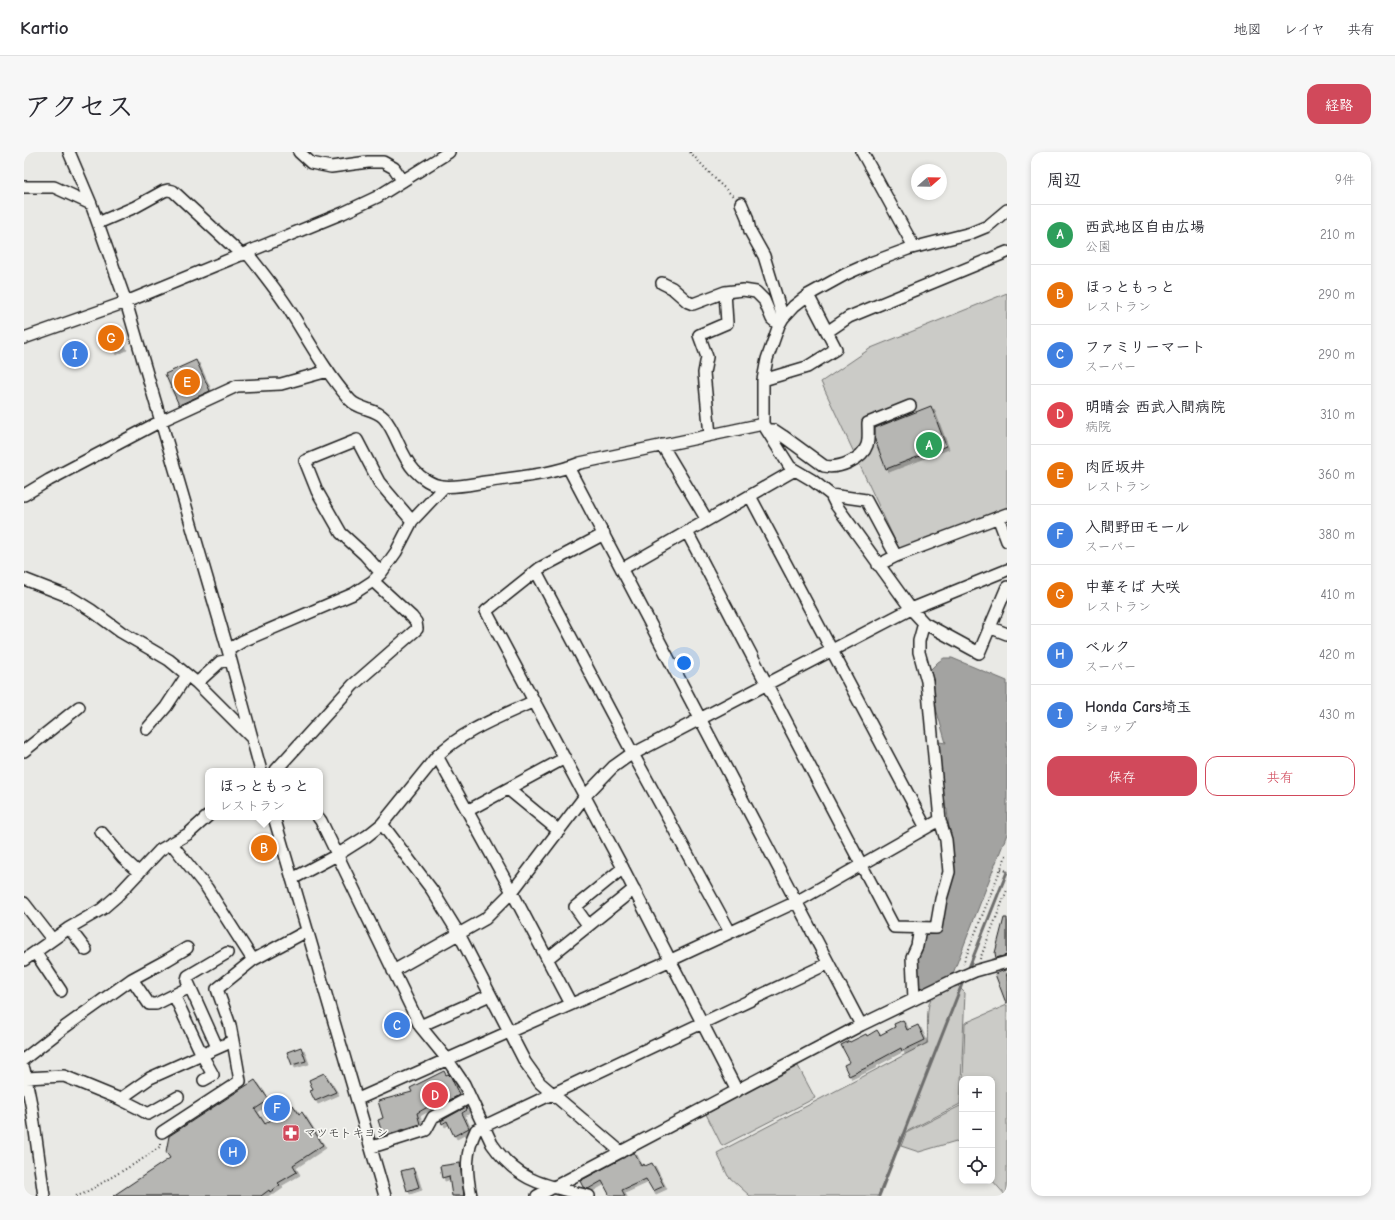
<!DOCTYPE html>
<html lang="ja">
<head>
<meta charset="utf-8">
<style>
  :root { --surface:#fff; --page:#f7f7f7; --text:#2b2b33; --muted:#7c7c81; --line:#e1e1e2; --accent:#d1495b }
  body { margin:0; font-family:"Comic Neue","Klee One",sans-serif; background:var(--page); color:var(--text) }
  .controls { position:absolute; right:12px; bottom:12px; display:grid; overflow:hidden; border-radius:8px; box-shadow:0 2px 6px #0003 }
  .controls button { width:36px; height:36px; display:grid; place-items:center; padding:0; border:0; border-bottom:1px solid var(--line); background:var(--surface); color:var(--text); font:20px sans-serif }
  .compass { position:absolute; left:887px; top:12px; width:36px; height:36px; border-radius:50%; background:var(--surface); box-shadow:0 2px 6px #0003; rotate:70deg }
  .you { position:absolute; left:660px; top:511px; width:14px; height:14px; margin:-10px; border:3px solid #fff; border-radius:50%; background:#1a73e8; box-shadow:0 0 0 6px #1a73e833 }
  .badge { display:grid; place-items:center; width:26px; height:26px; border-radius:50%; background:var(--accent); color:#fff; font-size:13px; font-weight:700 }
  .pin { position:absolute; translate:-50% -50%; border:2px solid #fff; box-shadow:0 1px 4px #0006 }
  .popup { position:absolute; left:181px; top:616px; width:118px; height:52px; box-sizing:border-box; display:grid; place-content:center; border-radius:8px; background:var(--surface); filter:drop-shadow(0 1px 3px #0005); font-size:13px; white-space:nowrap; color:var(--muted) }
  .popup b { font-size:15px; color:var(--text) }
  .popup::after { content:''; position:absolute; left:50%; top:100%; margin-left:-8px; border:8px solid transparent; border-top-color:var(--surface) }
  .list { margin:0; padding:0; list-style:none }
  h2 { display:flex; justify-content:space-between; align-items:center; height:52px; margin:0; padding:0 16px; font-size:17px }
  h2 small { font-size:13px; font-weight:400; color:var(--muted) }
  .list li { display:grid; grid-template-columns:26px 1fr auto; gap:12px; align-items:center; box-sizing:border-box; height:60px; padding:0 16px; border-top:1px solid var(--line) }
  .list b { display:block; font-size:15px; white-space:nowrap }
  .list p { margin:0; font-size:13px; white-space:nowrap; color:var(--muted) }
  .list em { font-size:13px; font-style:normal; color:var(--muted) }
  .actions { display:flex; gap:8px; padding:12px 16px }
  .actions a { flex:1; padding:9px 0; border:1px solid var(--accent); border-radius:12px; text-align:center; font-size:14px; color:var(--accent) }
  .actions .main { background:var(--accent); color:#fff }
  .icon { flex:none; width:22px; height:22px; fill:none; stroke:currentColor; stroke-width:2; stroke-linecap:round; stroke-linejoin:round }
  .map { position:relative; flex:none; width:983px; height:1044px; overflow:hidden; border-radius:12px }
  header { display:flex; align-items:center; gap:24px; box-sizing:border-box; height:56px; padding:0 20px; background:var(--surface); border-bottom:1px solid var(--line) }
  header strong { font-size:19px }
  nav { display:flex; gap:22px; margin-inline-start:auto; font-size:14px }
  .intro { display:flex; align-items:center; justify-content:space-between; box-sizing:border-box; height:96px; padding:0 24px }
  h1 { margin:0; font-size:28px }
  .button { padding:10px 18px; border-radius:12px; background:var(--accent); color:#fff; font-size:14px; font-weight:700 }
  main { display:flex; gap:24px; padding:0 24px }
  aside { flex:1; background:var(--surface); border-radius:12px; box-shadow:0 2px 6px #0003 }
  .map>svg:first-child { display:block }
  .green { fill:#cbcbc7; stroke:#747472 }
  .water { fill:#a3a3a1; stroke:#6d6d6c }
  .lines { fill:none; stroke-linecap:round; stroke-linejoin:round }
  .stream { stroke:#6d6d6c; stroke-width:3 }
  .building { fill:#b6b6b3; stroke:#1c1c1c; filter:url(#shadow) }
  .minor-casing { stroke:#1c1c1c; stroke-width:14 }
  .path { stroke:#1c1c1c; stroke-width:2; stroke-dasharray:1 3; stroke-linecap:butt }
  .minor { stroke:#f6f6f2; stroke-width:11 }
  .labels { text-anchor:middle; stroke-width:3.5; stroke-linejoin:round; paint-order:stroke }
  .poi-label { font-size:12px; fill:#1c1c1c; stroke:#f6f6f2; text-anchor:start }
</style>
</head>
<body>
<header>
<strong>Kartio</strong>
<nav><a>地図</a><a>レイヤ</a><a>共有</a></nav>
</header>
<div class="intro"><h1>アクセス</h1><a class="button">経路</a></div>
<main>
<div class="map">
<svg width="983" height="1044" viewBox="0 0 983 1044">
  <defs>
    <filter id="shadow"><feDropShadow dx="3" dy="3" stdDeviation="0" flood-color="#0004"/></filter>
  </defs>
  <rect width="100%" height="100%" fill="#e9e9e5"/>
  <filter id="ink" filterUnits="userSpaceOnUse"><feTurbulence type="fractalNoise" baseFrequency=".025" numOctaves="2"/><feDisplacementMap in="SourceGraphic" scale="8" xChannelSelector="R" yChannelSelector="G"/><feConvolveMatrix kernelMatrix="1 2 1 2 8 2 1 2 1" color-interpolation-filters="sRGB"/></filter>
  <g filter="url(#ink)">
    <!-- green -->
    <path class="green" d="M983 141V356L880 397 874 395 797 230 847 196Z
      M931 831 941 841 936 952 878 982 854 1044H726L704 1024 693 1001 903 891C905 876 900 851 911 841 914 837 926 833 931 831Z
      M983 853V1044H982L968 1028V927H939L941 871Z
      M774 914 791 946 698 994 682 962Z
      M938 947V995L932 989 895 1000 877 994 882 981 938 953Z"/>
    <!-- water -->
    <path class="water" d="M920 506H928L983 529V682L928 824 896 840 893 838V804L901 780 917 779 922 743 929 718 923 657 918 656 912 591 915 590 922 591 909 546 904 520 914 510Z"/>
    <g class="lines">
      <!-- stream -->
      <path class="stream" d="M944 818 983 720
        M855 1044 940 827"/>
    </g>
    <!-- building -->
    <path class="building" d="M91 175 100 195 89 200 80 180Z
      M172 208 186 239 155 253 141 222Z
      M907 254 922 294 862 317 851 288V276Z
      M980 766H983V803L972 806 971 801Z
      M981 818 983 825V851H982L971 822Z
      M879 868 883 878 894 873 901 888 878 899 877 896 849 911 850 912 825 924 820 913 826 910 817 893 825 889 826 890 842 882 843 884 853 878 856 883 871 875 870 872Z
      M277 895 282 909 268 913 263 900Z
      M420 919 422 923 424 922 427 925 435 943 411 956 409 952 393 961 396 972 359 984 354 968 359 966 354 949 388 940 386 936Z
      M300 921 312 940 291 949 286 939 289 938 285 928Z
      M231 928 245 948 231 957 241 972 269 953 275 962 278 960 299 993 269 1013 273 1020 254 1031 256 1033 246 1040 245 1038 237 1044H89L146 1006 142 1000 145 984Z
      M442 955 443 958 438 961 445 976 430 984 423 969 418 972 417 969Z
      M610 1000 617 1014 620 1012 621 1014 628 1011 640 1034 629 1039 622 1027 598 1038 601 1044H586L578 1029 564 1037 559 1035 556 1029Z
      M436 1011 440 1044H428L425 1024 418 1026 416 1014Z
      M389 1016 395 1035 383 1039 377 1019Z"/>
    <g class="lines">
      <defs>
        <path id="minor" d="M45 0 67 52 102 150 204 498 237 619
          M275 0 287 11 307 15 344 10H359L370 16 379 29
          M838 0 890 95
          M0 35H30L67 52
          M717 51 723 65 726 79 740 104 759 166
          M74 71 111 55 140 39 144 38 149 39 218 103
          M223 101C239 121 255 141 268 162 286 191 303 222 326 248 335 258 351 256 360 266 372 279 376 303 390 318 397 326 408 333 418 334 431 336 448 332 461 330 492 325 526 323 556 311L739 272
          M638 131 648 136 664 150 669 152 701 140 719 138 732 140 740 148 748 167 755 173
          M803 180 825 165 983 100
          M0 186 102 150 319 61 353 45 425 0
          M739 228 783 215 812 197 784 143
          M743 278H750L759 284 800 314C814 317 838 308 843 293 845 287 844 278 844 271L886 254
          M686 283 680 221 683 205 675 183 703 171 701 140
          M638 293 683 368
          M544 315 837 873
          M0 343 25 328 137 269 213 234 257 232 304 219
          M807 343 812 353 887 457 900 471 955 501 983 435
          M726 344 902 676
          M974 365 983 389
          M663 380 870 775 912 776 917 747 925 720 922 688 916 668 903 529 895 500V489L900 471
          M580 382 516 416 462 459 599 716 713 939
          M872 404 842 348 807 343 788 328 766 315 739 272V228L743 207 755 173 759 166 770 154 784 143 822 122 849 110 884 97 947 81 964 74 983 58
          M854 413 872 404 983 362
          M598 417 771 318
          M512 419 609 602 706 780
          M357 421 341 403 317 381 293 339 281 309 333 288 355 330 388 369
          M0 427 46 445 67 458 97 480 145 508 173 531 227 585
          M965 475 983 482
          M204 498 219 489 329 442 349 429 357 421 372 400 388 369 420 335
          M173 531 196 510 206 508
          M123 577 142 555 163 523
          M0 599 55 555
          M413 604 488 740 547 852
          M252 618 329 533 393 477 392 470 388 465 349 429
          M484 637 535 679
          M443 659 541 606
          M250 665 361 1044
          M294 665 297 669 396 874 423 907 440 932 468 992C496 1032 522 1033 565 1044
          M358 672 408 738 435 782 501 910 516 931 597 1000
          M77 680 99 706 115 721
          M147 691 183 736 229 808
          M268 727 313 703 343 684 358 672 413 604C440 578 476 565 510 549
          M0 751 28 787
          M564 773 551 755 599 716
          M45 776 62 798
          M11 800 37 839
          M523 807 610 737
          M0 808 45 776 78 757 93 744 136 698 164 682 184 664
          M369 819 461 767 488 740 561 644 589 615 603 605 887 457 983 418
          M108 827 125 852H132L166 835
          M150 843 178 903 189 923 180 928
          M890 847 888 805 893 794 896 776
          M396 874 466 843
          M193 895 163 828 164 824 203 801
          M0 907 41 875 108 827 143 808 163 796
          M0 917 8 957 20 1044
          M2 926 40 924 96 947 114 956 124 962 154 945
          M96 947 126 926 209 889 206 873 193 837 229 808 283 779
          M334 947 647 808 772 750 916 668
          M138 980 216 929 209 889
          M348 995 402 978 409 965 441 948
          M447 1044C442 1019 441 1001 452 978L803 812
          M513 1044 837 873 928 829 951 819 983 810"/>
      </defs>
      <!-- minor casing -->
      <use href="#minor" class="minor-casing"/>
      <!-- path -->
      <path class="path" d="M666 0 696 32 710 45
        M977 717 983 719
        M956 807 983 738
        M939 812 983 701
        M52 1044 59 1042 117 1008 137 994V990"/>
      <!-- minor -->
      <use href="#minor" class="minor"/>
    </g>
  </g>
  <!-- icons -->
  <defs>
    <symbol id="pharmacy-square" viewBox="-11 -11 22 22"><rect x="-9" y="-9" width="18" height="18" rx="4" fill="#d1495b" stroke="#f6f6f2"/><path d="M-2-6h4v4h4v4h-4v4h-4v-4h-4v-4h4Z" fill="#fff"/></symbol>
  </defs>
  <g fill-rule="evenodd">
    <use href="#pharmacy-square" x="257" y="971" width="20" height="20"/>
  </g>
  <g class="labels">
    <!-- poi labels -->
    <g class="poi-label">
      <text x="280" y="985">マツモトキヨシ</text>
    </g>
  </g>
</svg>
<div class="controls">
<button>+</button>
<button>−</button>
<button><svg class="icon" aria-label="locate" viewBox="0 0 24 24"><circle cx="12" cy="12" r="6"/><path d="M12 2v4M12 18v4M2 12h4M18 12h4"/></svg></button>
</div>
<svg class="compass" viewBox="-18 -18 36 36"><path d="M0-13l5 13h-10z" fill="#e53935"/><path d="M0 13l5-13h-10z" fill="#7c7c81"/></svg>
<div class="you"></div>
<div class="pin badge" style="left:905px;top:293px;background:#2e9e5b">A</div>
<div class="pin badge" style="left:240px;top:696px;background:#e8710a">B</div>
<div class="popup"><b>ほっともっと</b>レストラン</div>
<div class="pin badge" style="left:373px;top:873px;background:#3f7fe0">C</div>
<div class="pin badge" style="left:411px;top:943px;background:#e0444e">D</div>
<div class="pin badge" style="left:163px;top:230px;background:#e8710a">E</div>
<div class="pin badge" style="left:253px;top:956px;background:#3f7fe0">F</div>
<div class="pin badge" style="left:87px;top:186px;background:#e8710a">G</div>
<div class="pin badge" style="left:209px;top:1000px;background:#3f7fe0">H</div>
<div class="pin badge" style="left:51px;top:202px;background:#3f7fe0">I</div>
</div>
<aside>
<h2>周辺<small>9件</small></h2>
<ul class="list">
<li><span class="badge" style="background:#2e9e5b">A</span><div><b>西武地区自由広場</b><p>公園</p></div><em>210 m</em></li>
<li><span class="badge" style="background:#e8710a">B</span><div><b>ほっともっと</b><p>レストラン</p></div><em>290 m</em></li>
<li><span class="badge" style="background:#3f7fe0">C</span><div><b>ファミリーマート</b><p>スーパー</p></div><em>290 m</em></li>
<li><span class="badge" style="background:#e0444e">D</span><div><b>明晴会 西武入間病院</b><p>病院</p></div><em>310 m</em></li>
<li><span class="badge" style="background:#e8710a">E</span><div><b>肉匠坂井</b><p>レストラン</p></div><em>360 m</em></li>
<li><span class="badge" style="background:#3f7fe0">F</span><div><b>入間野田モール</b><p>スーパー</p></div><em>380 m</em></li>
<li><span class="badge" style="background:#e8710a">G</span><div><b>中華そば 大咲</b><p>レストラン</p></div><em>410 m</em></li>
<li><span class="badge" style="background:#3f7fe0">H</span><div><b>ベルク</b><p>スーパー</p></div><em>420 m</em></li>
<li><span class="badge" style="background:#3f7fe0">I</span><div><b>Honda Cars埼玉</b><p>ショップ</p></div><em>430 m</em></li>
</ul>
<div class="actions"><a class="main">保存</a><a>共有</a></div>
</aside>
</main>
</body>
</html>
